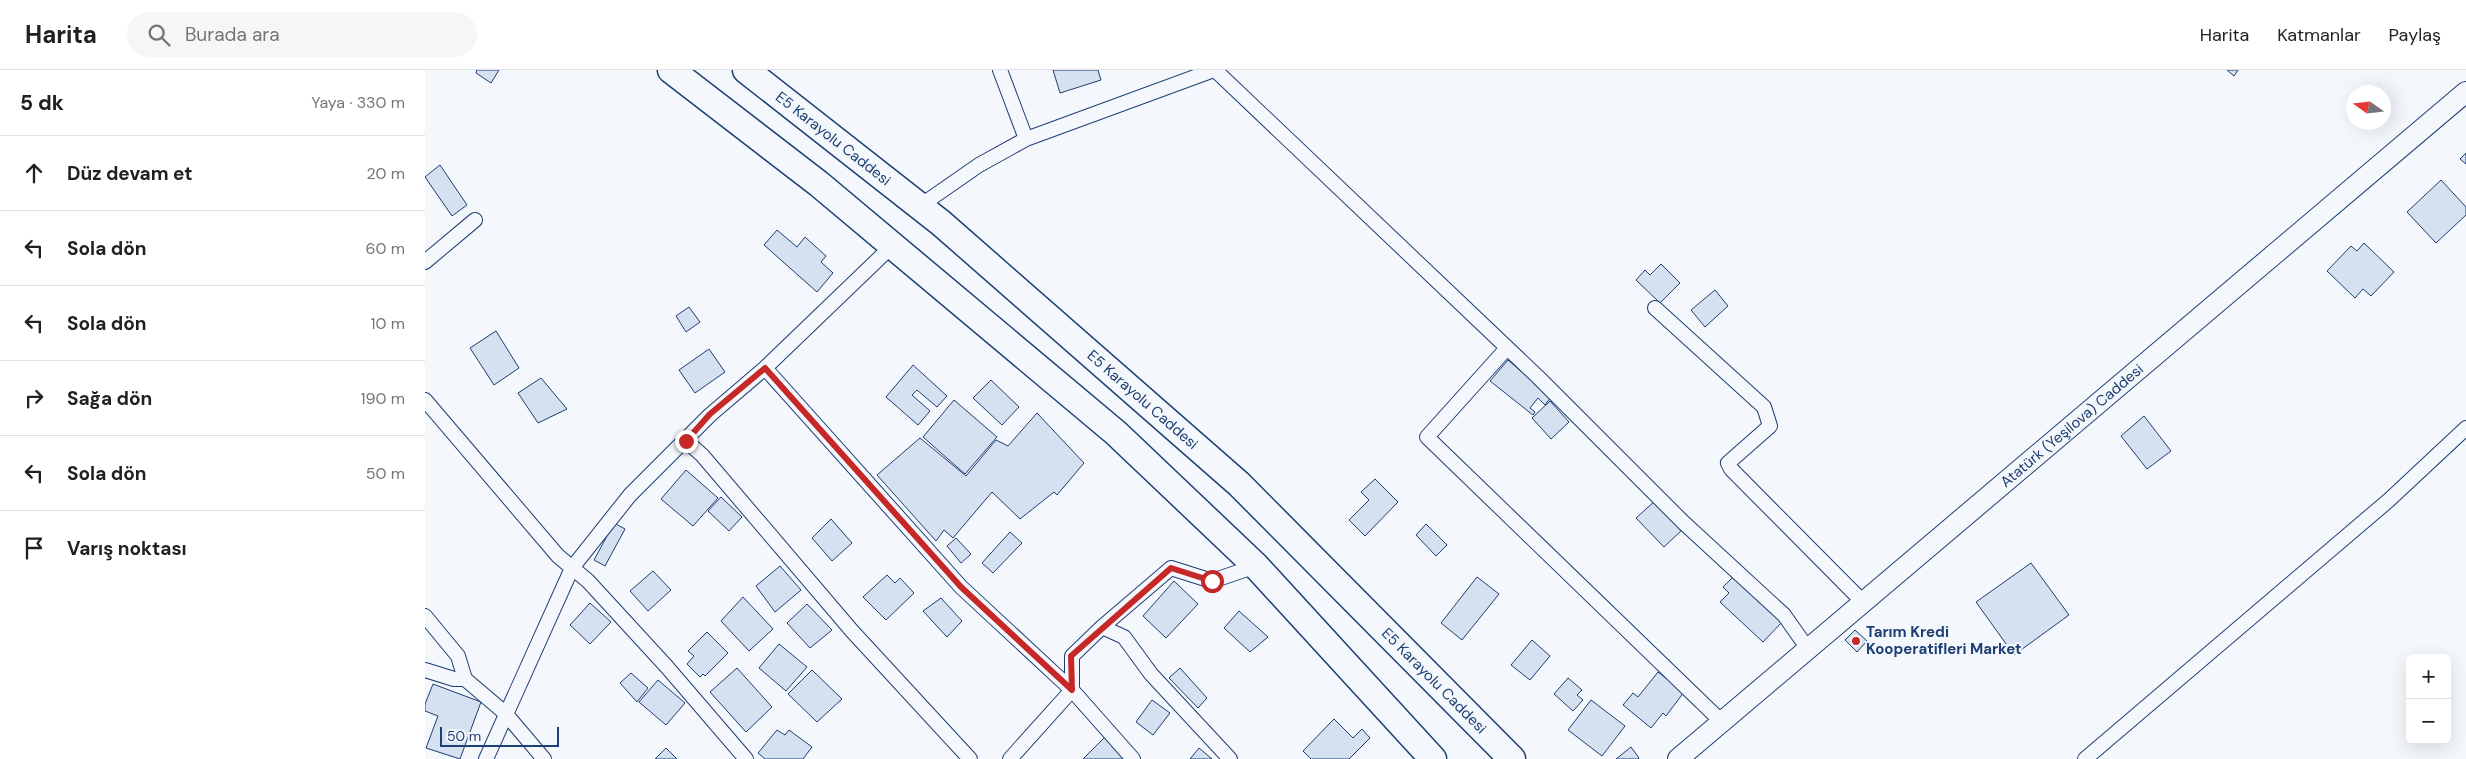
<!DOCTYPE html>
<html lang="tr">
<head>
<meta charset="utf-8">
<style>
  :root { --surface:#fff; --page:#f6f6f6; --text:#202124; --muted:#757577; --line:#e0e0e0 }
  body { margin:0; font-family:"DM Sans",sans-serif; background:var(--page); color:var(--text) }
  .controls { position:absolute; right:15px; bottom:15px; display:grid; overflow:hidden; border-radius:8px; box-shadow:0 5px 20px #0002 }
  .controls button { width:45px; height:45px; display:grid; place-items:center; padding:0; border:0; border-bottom:1px solid var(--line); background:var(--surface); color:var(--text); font:25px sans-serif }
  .compass { position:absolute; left:1921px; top:15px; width:45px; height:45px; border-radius:50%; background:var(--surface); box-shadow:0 5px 20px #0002; rotate:284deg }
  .scale { position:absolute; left:15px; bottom:12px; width:119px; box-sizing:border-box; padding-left:5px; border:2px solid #1d3f73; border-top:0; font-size:14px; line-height:18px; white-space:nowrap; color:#1d3f73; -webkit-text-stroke:4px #f4f7fb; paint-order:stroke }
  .stop { position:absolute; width:15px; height:15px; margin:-11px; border:4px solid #c62828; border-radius:50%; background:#fff }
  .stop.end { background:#c62828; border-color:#fff; box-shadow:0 1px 5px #0008 }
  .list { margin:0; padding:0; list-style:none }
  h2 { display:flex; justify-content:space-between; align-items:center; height:65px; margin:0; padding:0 20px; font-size:21px }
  h2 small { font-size:16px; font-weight:400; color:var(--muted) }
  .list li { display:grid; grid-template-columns:32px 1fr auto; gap:15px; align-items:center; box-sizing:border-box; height:75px; padding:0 20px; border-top:1px solid var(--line) }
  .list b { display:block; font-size:19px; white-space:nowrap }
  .list em { font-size:16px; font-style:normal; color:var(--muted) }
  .icon { flex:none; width:28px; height:28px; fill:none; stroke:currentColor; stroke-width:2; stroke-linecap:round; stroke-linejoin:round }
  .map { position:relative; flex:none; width:2041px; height:689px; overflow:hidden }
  header { display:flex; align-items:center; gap:30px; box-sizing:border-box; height:70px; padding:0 25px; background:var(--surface); border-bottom:1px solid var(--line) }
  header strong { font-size:24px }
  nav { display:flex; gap:28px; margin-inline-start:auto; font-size:18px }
  .search { width:350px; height:45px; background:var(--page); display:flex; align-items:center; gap:12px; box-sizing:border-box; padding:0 18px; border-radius:28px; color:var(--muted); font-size:19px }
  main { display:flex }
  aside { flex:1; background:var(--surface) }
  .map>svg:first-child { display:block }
  .building { fill:#d5e0f0; stroke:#1d3f73 }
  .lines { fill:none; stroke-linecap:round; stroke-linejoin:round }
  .street-casing { stroke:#1d3f73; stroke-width:16 }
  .secondary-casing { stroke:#1d3f73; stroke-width:22 }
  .highway-casing { stroke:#1d3f73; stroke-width:29 }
  .street { stroke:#f4f7fb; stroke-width:14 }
  .secondary { stroke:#f4f7fb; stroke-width:20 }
  .highway { stroke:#f4f7fb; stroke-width:26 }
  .route { stroke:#c62828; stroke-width:6 }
  .poi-dot { fill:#c62828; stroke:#f4f7fb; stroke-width:2 }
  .labels { text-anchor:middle; stroke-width:4; stroke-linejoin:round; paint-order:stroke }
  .street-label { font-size:15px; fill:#1d3f73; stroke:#f4f7fb }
  .poi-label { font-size:15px; font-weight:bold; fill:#1d3f73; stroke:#f4f7fb; text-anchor:start }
</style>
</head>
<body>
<header>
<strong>Harita</strong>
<div class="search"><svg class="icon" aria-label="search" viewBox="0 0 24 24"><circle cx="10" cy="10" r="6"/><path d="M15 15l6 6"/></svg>Burada ara</div>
<nav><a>Harita</a><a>Katmanlar</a><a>Paylaş</a></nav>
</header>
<main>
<aside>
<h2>5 dk<small>Yaya · 330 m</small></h2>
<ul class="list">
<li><svg class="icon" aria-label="ahead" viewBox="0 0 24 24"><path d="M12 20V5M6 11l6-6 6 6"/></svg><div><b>Düz devam et</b></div><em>20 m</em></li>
<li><svg class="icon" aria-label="left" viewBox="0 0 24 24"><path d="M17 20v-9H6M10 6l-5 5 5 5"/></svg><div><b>Sola dön</b></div><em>60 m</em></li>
<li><svg class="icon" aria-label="left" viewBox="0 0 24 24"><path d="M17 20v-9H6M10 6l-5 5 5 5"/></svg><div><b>Sola dön</b></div><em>10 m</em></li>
<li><svg class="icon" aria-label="right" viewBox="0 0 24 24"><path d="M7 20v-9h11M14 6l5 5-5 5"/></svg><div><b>Sağa dön</b></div><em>190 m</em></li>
<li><svg class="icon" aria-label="left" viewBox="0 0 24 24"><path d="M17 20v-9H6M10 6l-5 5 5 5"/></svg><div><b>Sola dön</b></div><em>50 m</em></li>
<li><svg class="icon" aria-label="arrive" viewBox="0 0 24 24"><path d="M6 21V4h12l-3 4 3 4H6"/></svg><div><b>Varış noktası</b></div></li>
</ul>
</aside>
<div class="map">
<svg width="2041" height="689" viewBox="0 0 2041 689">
  <rect width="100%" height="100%" fill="#f4f7fb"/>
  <!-- building -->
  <path class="building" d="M52 0H74L66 13 51 3Z
    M628 0H673L676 10 635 23Z
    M1802 0H1813L1809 6Z
    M2041 83V94L2035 89Z
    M15 95 42 135 27 146 0 107Z
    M2016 110 2041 137V145L2011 173 1982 142Z
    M352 160 372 177 380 167 401 186 396 192 408 203 392 222 339 175Z
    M1939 173 1969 202 1946 226 1938 219 1930 228 1902 201 1926 176 1932 181Z
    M1236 194 1255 213 1235 233 1211 210 1220 200 1225 205Z
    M1290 220 1303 236 1280 257 1266 240Z
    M264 237 275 252 261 262 251 246Z
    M71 261 94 298 69 315 45 278Z
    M284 279 300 302 270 323 254 300Z
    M1083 290 1126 327 1120 335 1113 328 1105 338 1110 342 1108 345 1065 311Z
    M488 295 522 326 512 337 492 320 487 325 505 341 493 355 461 327Z
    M116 308 142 339 113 353 93 323Z
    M566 310 594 337 577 355 548 328Z
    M529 330 572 367 540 404 498 367Z
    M1125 331 1144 352 1126 369 1107 348Z
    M612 343 659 393 632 425 629 422 595 449 567 422 528 468 519 460 511 471 452 405 495 368 541 406 571 370 583 376Z
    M1719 346 1746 381 1722 399 1696 366Z
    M261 400 293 428 268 456 236 429Z
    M950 409 973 432 940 466 924 450 944 430 936 422Z
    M296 427 317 447 304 461 283 441Z
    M1231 430 1258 459 1239 477 1211 448Z
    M406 449 427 473 407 491 387 468Z
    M189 453 200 459 180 496 169 490Z
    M1001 454 1022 475 1011 486 991 465Z
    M585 462 597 473 568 503 557 493Z
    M531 468 546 484 536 493 522 476Z
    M1606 493 1644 545 1589 585 1551 532Z
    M355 496 376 520 350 542 331 516Z
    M228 501 246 520 223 541 205 521Z
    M1311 504 1359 550 1338 572 1295 532 1304 523 1298 517Z
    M462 505 470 513 475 508 489 523 461 550 438 527Z
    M1052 507 1074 524 1037 570 1016 553Z
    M749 511 773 534 741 568 718 546Z
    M318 527 348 559 324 581 296 551Z
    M516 528 537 551 522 567 498 541Z
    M165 533 186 552 165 574 145 555Z
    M382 534 407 560 385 578 362 553Z
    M814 541 843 567 825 582 799 558Z
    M1430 560 1442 571 1432 582 1420 570Z
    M282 562 303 583 280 606 278 604 275 607 262 594 269 586 263 581Z
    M1107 570 1125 586 1105 610 1086 595Z
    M354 574 382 597 361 621 334 598Z
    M312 598 347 637 321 662 285 622Z
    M755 598 782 628 773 638 744 608Z
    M387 600 417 629 392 652 363 624Z
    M1233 602 1259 622 1241 646 1238 643 1226 658 1198 635 1208 623 1213 627Z
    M206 603 223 618 212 632 195 613Z
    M1143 608 1157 620 1152 625 1158 630 1148 641 1129 624Z
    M233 610 260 633 241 655 214 632Z
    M8 614 56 632 35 689 1 678 13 646 0 641V634Z
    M727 630 745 643 728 665 711 652Z
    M1166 630 1200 656 1177 686 1143 660Z
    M909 649 928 668 937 659 945 668 924 689H886L878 681Z
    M352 660 360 665 364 660 387 677 378 689H340L333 683Z
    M680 667 700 686 697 689H658Z
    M1206 677 1214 688 1213 689H1191Z
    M241 678 252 689H230Z
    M774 678 787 689H765Z"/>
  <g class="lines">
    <defs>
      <path id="street" d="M575 0 601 69
        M790 0 1113 307 1259 453 1359 545 1383 579
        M495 136 554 95 601 69 789 0
        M0 192 50 150
        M1230 238 1339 337 1345 356 1303 393 1306 399 1438 532
        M1082 278 1002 367 1297 652
        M340 298 536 517 647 620 708 689
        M0 330 133 486 163 511 242 597 321 689
        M261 371 277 385 427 561 545 689
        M0 546 33 586 40 609 80 643 119 689
        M677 557 746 498 787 511 831 496
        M0 600 29 609H40
        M61 689 147 498 205 425 285 345 340 298 467 176
        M585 689 647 620V586L677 557 699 567 726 604 805 689
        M1660 689 1964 430 2041 358"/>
      <g id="secondary">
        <path id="s1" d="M1253 689 2041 22"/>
      </g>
      <g id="highway">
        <path d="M246 0 394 114 691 363 831 496 1008 689"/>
        <path id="s2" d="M321 0 516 153 814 414 1087 689"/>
      </g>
    </defs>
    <!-- street casing -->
    <use href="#street" class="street-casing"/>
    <!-- secondary casing -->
    <use href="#secondary" class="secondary-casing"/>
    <!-- highway casing -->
    <use href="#highway" class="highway-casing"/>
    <!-- street -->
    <use href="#street" class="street"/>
    <!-- secondary -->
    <use href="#secondary" class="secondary"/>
    <!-- highway -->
    <use href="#highway" class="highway"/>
  </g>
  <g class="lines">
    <!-- route -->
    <path class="route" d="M261 371 285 344 340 298 536 517 647 620 646 586 746 498 787 511"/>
  </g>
  <!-- markers -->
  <circle class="poi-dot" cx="1431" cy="571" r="5"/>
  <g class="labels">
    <!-- street labels -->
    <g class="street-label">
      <text dy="5" stroke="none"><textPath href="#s2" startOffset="111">E5 Karayolu Caddesi</textPath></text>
      <text dy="5" stroke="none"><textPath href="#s2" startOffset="516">E5 Karayolu Caddesi</textPath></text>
      <text dy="5" stroke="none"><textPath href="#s1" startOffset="516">Atatürk (Yeşilova) Caddesi</textPath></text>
      <text dy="5" stroke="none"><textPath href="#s2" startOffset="921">E5 Karayolu Caddesi</textPath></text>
    </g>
    <!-- poi labels -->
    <g class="poi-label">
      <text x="1441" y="567">Tarım Kredi<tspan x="1441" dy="17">Kooperatifleri Market</tspan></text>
    </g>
  </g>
</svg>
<div class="controls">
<button>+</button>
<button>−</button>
</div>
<svg class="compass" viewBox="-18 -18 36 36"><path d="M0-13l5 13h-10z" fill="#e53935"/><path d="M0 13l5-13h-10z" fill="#757577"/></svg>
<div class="scale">50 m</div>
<div class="stop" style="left:787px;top:511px"></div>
<div class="stop end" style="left:261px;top:371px"></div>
</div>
</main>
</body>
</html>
